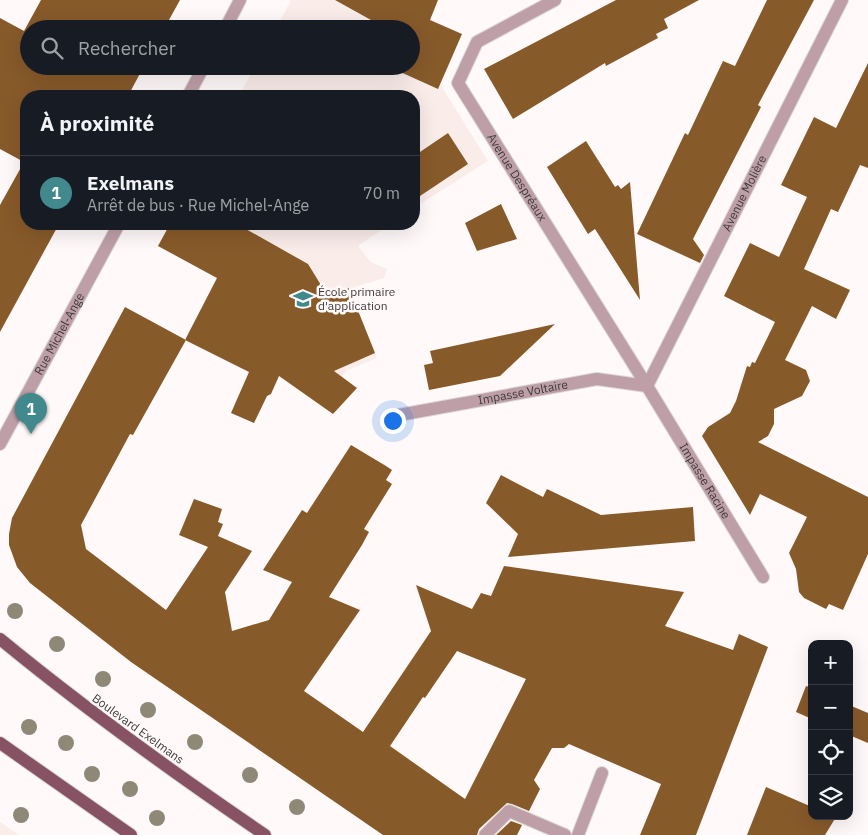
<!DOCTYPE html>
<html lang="fr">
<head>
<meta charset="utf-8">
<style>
  :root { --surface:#171b24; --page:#20242c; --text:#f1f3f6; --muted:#9ea1a6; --line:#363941; --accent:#41898c }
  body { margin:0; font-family:"IBM Plex Sans",sans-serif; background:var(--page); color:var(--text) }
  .controls { position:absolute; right:15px; bottom:15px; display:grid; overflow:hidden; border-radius:10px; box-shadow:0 5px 20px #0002 }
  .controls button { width:45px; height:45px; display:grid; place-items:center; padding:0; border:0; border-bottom:1px solid var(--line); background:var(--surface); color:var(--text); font:25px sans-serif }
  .you { position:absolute; left:392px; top:420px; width:18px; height:18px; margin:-12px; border:4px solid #fff; border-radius:50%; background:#1a73e8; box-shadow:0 0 0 8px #1a73e833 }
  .badge { display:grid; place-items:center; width:32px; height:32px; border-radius:50%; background:var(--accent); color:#fff; font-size:16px; font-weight:700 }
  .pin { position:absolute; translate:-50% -41px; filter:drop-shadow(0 1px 2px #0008) }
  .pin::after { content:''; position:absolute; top:26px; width:18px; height:15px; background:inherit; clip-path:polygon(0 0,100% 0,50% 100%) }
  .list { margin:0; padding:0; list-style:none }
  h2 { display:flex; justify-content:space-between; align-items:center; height:65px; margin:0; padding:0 20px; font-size:21px }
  h2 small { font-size:16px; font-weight:400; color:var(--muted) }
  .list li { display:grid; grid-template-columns:32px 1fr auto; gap:15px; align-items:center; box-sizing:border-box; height:75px; padding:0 20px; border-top:1px solid var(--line) }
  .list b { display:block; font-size:19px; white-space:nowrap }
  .list p { margin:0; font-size:16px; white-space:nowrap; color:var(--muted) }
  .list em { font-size:16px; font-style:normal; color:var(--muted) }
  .icon { flex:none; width:28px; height:28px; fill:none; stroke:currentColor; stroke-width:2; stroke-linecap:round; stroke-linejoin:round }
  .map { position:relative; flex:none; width:868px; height:835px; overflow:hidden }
  .search { position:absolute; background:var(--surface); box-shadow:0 5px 20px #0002; left:20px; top:20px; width:400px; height:55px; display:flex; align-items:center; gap:12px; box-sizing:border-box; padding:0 18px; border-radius:28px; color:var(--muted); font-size:19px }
  .panel { position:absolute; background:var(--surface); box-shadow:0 5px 20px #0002; left:20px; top:90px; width:400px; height:140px; border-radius:20px }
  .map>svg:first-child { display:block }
  .built { fill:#faece9 }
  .building { fill:#875a2a; fill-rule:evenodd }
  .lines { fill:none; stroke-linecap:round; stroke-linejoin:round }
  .lane-casing { stroke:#dcd8d7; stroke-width:14 }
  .street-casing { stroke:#dcd8d7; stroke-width:14 }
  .primary-casing { stroke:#dcd8d7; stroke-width:14 }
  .lane { stroke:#be9fa8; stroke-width:12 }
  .street { stroke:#be9fa8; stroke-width:12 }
  .primary { stroke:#875264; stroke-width:12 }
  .tree { fill:#8e8877 }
  .labels { text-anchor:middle; stroke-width:5; stroke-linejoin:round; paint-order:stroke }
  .street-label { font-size:12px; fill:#3d3b3a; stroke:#fffaf9 }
  .poi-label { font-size:12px; fill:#3d3b3a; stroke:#fffaf9; text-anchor:start }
</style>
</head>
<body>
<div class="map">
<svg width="868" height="835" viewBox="0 0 868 835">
  <rect width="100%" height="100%" fill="#fffaf9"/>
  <!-- built -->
  <path class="built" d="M291 0H410L398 29H276Z
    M411 40 453 56 440 84 488 161 414 208V96H239L255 66H411Z
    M170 224H390L358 246 371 262 387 269 384 278 355 287 352 291 351 295 377 358 347 370 342 377 293 340 275 311 158 246Z
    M0 822 19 835H0Z"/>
  <!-- building -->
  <path class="building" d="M41 0H180L164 29H29V66H144L128 96H26V224H59L0 332V205L24 162 0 149V18L24 31Z
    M335 0H438L430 20 462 34 438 89 387 66H411V29H378L380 25Z
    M616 0H699L664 19 668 28 656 34 658 38 606 66 605 63 513 119 484 69Z
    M767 0H814L758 105 761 107 693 239 704 255 700 263 637 234 685 133 688 135 723 61 735 66Z
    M868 63V168L860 165 838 212 831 209 804 269 850 290 836 319 812 306 785 360 806 370 810 381 802 396 774 409V424L768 436 758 442 868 497V554L843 610 829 604 826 609 804 598 799 592 796 569 789 553 807 517 760 494 750 515 702 436 708 427 730 413 736 401 747 366 750 367 752 362 755 363 775 322 724 296 750 243 779 257 807 197 781 185 814 117 836 128Z
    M448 133 468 164 414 200V156Z
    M586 141 615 187 618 185 621 189 630 182 640 300 595 229 588 234 547 167Z
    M501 204 517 239 477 251 465 223Z
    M170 224H237L308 264 329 298 349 288 375 353 334 371 357 388 333 414 279 376 271 394 267 396 254 423 231 413 249 372 185 340 217 278 158 246Z
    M125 307 186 340 133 435 130 434 81 525 86 549 166 610 208 547 179 535 194 499 222 509 218 522 223 524 218 536 252 551 225 592 232 631 269 620 292 582 263 570 302 510 307 513 351 445 386 466 392 470 386 480 392 484 364 529 369 532 362 545 329 597 360 610 304 691 363 732 431 631 416 585 472 609 481 593 491 596 504 566 684 592 665 626 733 650 739 634 768 647 696 835H640L661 784 569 744 564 748H552L534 780 540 789 529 811 512 804 507 803 479 829 477 835H383L131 662 30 583 17 567 9 545V534L12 518ZM457 651 526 679 465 799 390 746 423 697 425 698Z
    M555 324 500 376 429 390 424 365 433 363 430 351Z
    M501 475 543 497 547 489 601 515 693 507 695 541 508 557 518 534 486 503Z
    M806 686 812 688V719L796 712Z
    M849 705 868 713V743L849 735Z
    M766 787 812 807V816L836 817 825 835H747Z
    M511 821 522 825 517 835H496Z"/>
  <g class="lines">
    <defs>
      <g id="lane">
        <path id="s1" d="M555 0 477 42 458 83 647 386 763 577"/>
        <path id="s2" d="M647 386 842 0"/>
        <path id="s3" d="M399 415 597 379 647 386"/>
        <path d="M485 835 509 811 565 835"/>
        <path d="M578 835 602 773"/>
      </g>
      <g id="street">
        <path d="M225 29 240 0"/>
        <path d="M188 96 204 66"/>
        <path id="s4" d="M0 444 119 224"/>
      </g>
      <path id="primary" d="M0 639C85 709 174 773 265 835
        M0 743 131 835"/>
    </defs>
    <!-- lane casing -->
    <use href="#lane" class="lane-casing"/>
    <!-- street casing -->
    <use href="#street" class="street-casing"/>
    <!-- primary casing -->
    <use href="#primary" class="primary-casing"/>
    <!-- lane -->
    <use href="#lane" class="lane"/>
    <!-- street -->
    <use href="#street" class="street"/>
    <!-- primary -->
    <use href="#primary" class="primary"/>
  </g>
  <!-- trees -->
  <g class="tree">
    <circle cx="15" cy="611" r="8"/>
    <circle cx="57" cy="644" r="8"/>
    <circle cx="103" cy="679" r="8"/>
    <circle cx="148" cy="710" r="8"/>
    <circle cx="29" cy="727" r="8"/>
    <circle cx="195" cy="742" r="8"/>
    <circle cx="66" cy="743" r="8"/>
    <circle cx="92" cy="774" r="8"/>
    <circle cx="250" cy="775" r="8"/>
    <circle cx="130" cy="789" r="8"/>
    <circle cx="297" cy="807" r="8"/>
    <circle cx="21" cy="815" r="8"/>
    <circle cx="157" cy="818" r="8"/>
  </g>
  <!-- icons -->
  <defs>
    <symbol id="school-bare" viewBox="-9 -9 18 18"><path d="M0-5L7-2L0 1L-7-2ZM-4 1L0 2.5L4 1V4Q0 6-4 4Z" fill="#41898c" stroke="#fffaf9" stroke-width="2.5" paint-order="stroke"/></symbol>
  </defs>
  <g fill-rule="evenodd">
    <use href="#school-bare" x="289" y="285" width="28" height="28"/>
  </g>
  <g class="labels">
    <!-- street labels -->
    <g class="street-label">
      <text dy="4" stroke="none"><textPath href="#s1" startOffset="245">Avenue Despréaux</textPath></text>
      <text dy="4" stroke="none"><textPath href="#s2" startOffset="216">Avenue Molière</textPath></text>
      <text dy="4" stroke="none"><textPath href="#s4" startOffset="125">Rue Michel-Ange</textPath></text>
      <text dy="4" stroke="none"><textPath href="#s3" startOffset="126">Impasse Voltaire</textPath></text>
      <text dy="4" stroke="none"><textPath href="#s1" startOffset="602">Impasse Racine</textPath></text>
      <text transform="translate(138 729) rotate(36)" y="4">Boulevard Exelmans</text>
    </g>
    <!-- poi labels -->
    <g class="poi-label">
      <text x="318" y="296">École primaire<tspan x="318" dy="14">d'application</tspan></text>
    </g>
  </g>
</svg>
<div class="controls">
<button>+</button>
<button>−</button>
<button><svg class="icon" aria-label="locate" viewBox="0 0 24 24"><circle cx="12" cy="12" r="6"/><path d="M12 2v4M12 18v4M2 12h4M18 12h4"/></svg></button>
<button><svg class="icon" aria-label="layers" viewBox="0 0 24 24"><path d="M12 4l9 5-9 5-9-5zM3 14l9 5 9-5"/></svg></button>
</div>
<div class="you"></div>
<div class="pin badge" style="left:31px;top:434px">1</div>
<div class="search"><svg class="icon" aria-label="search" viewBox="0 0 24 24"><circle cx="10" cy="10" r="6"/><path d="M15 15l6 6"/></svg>Rechercher</div>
<section class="panel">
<h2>À proximité<small></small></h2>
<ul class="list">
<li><span class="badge">1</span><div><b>Exelmans</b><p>Arrêt de bus · Rue Michel-Ange</p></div><em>70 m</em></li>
</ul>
</section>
</div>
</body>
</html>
